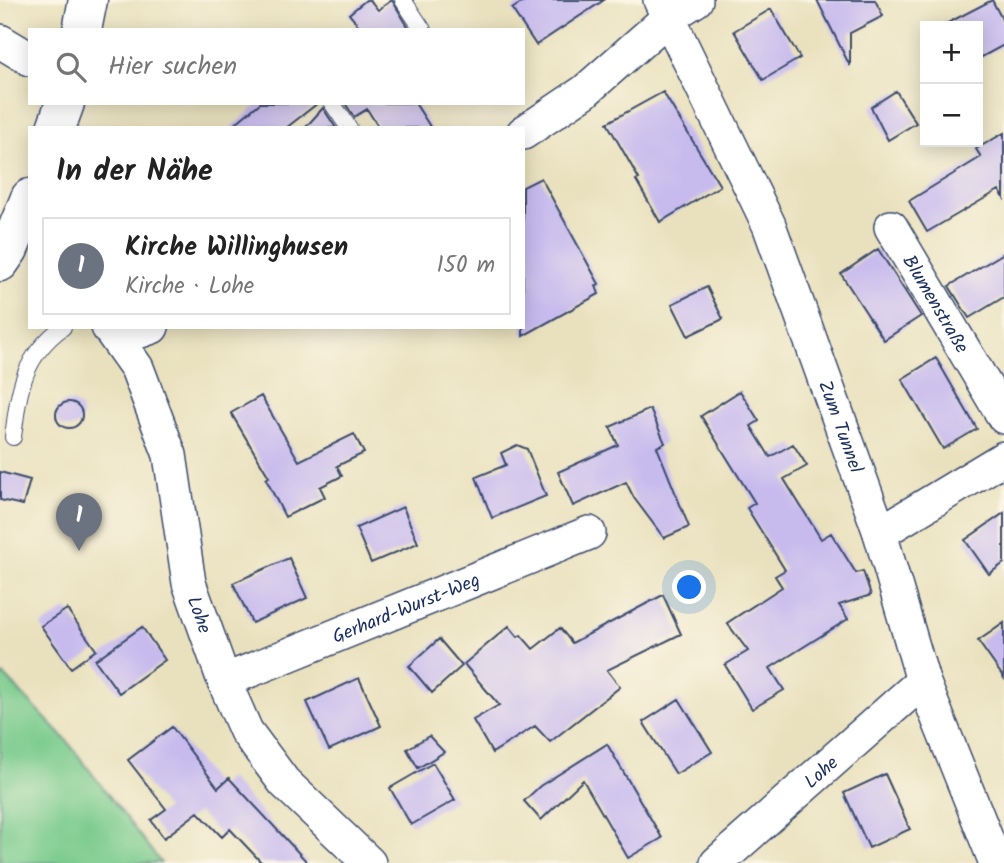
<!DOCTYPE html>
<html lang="de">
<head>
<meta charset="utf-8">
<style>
  :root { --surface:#fff; --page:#f6f6f6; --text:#222; --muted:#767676; --line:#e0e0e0; --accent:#ea580c }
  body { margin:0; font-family:Kalam,sans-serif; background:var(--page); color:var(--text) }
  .controls { position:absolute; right:21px; top:21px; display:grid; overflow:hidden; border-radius:0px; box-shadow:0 4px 18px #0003 }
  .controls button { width:63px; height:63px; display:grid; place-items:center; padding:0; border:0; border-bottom:2px solid var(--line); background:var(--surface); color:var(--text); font:35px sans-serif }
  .you { position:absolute; left:690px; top:588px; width:24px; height:24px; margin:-18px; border:5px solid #fff; border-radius:50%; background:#1a73e8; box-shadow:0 0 0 10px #1a73e833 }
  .badge { display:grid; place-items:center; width:46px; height:46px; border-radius:50%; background:var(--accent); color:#fff; font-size:23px; font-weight:700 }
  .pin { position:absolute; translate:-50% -58px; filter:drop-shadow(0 2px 4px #0008) }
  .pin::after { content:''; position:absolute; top:37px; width:24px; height:21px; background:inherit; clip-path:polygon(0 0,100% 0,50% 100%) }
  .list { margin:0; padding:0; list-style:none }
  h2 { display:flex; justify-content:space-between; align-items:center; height:91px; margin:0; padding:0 28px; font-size:30px }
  h2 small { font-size:23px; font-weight:400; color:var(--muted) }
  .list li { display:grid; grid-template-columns:46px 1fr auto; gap:21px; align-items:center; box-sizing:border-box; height:98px; margin:0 14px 14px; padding:0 14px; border:2px solid var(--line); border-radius:0px }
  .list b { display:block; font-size:26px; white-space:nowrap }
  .list p { margin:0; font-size:23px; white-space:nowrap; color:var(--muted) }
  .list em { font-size:23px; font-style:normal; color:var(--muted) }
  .icon { flex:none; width:38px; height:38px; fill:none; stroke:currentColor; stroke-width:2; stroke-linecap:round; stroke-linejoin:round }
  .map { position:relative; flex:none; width:1004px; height:863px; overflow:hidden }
  .search { position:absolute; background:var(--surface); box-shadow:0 4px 18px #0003; left:28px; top:28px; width:497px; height:77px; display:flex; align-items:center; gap:18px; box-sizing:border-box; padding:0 24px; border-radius:0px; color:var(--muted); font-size:26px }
  .panel { position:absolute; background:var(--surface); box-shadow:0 4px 18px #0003; left:28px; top:126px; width:497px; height:203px; border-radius:0px }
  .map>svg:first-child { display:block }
  .green { fill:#78ca8c; stroke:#4a7c75; stroke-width:2 }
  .building { fill:#c7bbee }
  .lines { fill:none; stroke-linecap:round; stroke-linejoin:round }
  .service-casing { stroke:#3a4a6c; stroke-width:18 }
  .minor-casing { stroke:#3a4a6c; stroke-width:36 }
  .tertiary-casing { stroke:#3a4a6c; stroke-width:41 }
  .service { stroke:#fff; stroke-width:16 }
  .minor { stroke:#fff; stroke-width:33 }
  .tertiary { stroke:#fff; stroke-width:38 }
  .labels { text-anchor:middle; stroke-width:6; stroke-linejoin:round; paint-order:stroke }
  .street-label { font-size:19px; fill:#1b2f5e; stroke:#fcf5e5 }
</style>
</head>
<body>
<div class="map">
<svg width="1004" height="863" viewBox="0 0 1004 863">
  <rect width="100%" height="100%" fill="#fcf5e5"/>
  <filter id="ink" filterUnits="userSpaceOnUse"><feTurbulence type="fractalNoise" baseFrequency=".0143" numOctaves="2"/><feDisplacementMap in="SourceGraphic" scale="14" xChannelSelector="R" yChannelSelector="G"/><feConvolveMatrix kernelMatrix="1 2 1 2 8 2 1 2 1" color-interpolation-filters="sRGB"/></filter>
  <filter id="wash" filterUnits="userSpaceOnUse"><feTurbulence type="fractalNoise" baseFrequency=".00686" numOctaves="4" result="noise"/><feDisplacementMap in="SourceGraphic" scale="28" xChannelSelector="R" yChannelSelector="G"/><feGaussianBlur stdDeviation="1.57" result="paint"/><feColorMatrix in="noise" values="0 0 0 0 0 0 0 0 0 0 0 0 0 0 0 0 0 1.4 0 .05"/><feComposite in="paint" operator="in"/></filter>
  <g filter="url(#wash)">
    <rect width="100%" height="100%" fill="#e9e1bd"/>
    <!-- green -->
    <path class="green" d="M4 675 67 741 161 863H0V678Z"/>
    <g id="blocks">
      <!-- building -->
      <path class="building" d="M366 0H370L378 10 392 0 410 30H354L359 26 349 14Z
        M526 0H604L536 45 512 9Z
        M817 0H875L883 16 850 33V66Z
        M992 0 1004 23V45L978 59V26H942Z
        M771 9 800 58 763 80 734 31Z
        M896 91 916 123 888 140 871 107Z
        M663 92 720 186 660 222 636 180 639 179 607 123Z
        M260 103H318L286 128H230Z
        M345 103H415L431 128H379L367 109 354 117Z
        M323 108 336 128H305Z
        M1004 133V198L999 190 927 232 909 201 981 157 976 149Z
        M541 178 599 284 596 286 599 294 523 336V187Z
        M878 249 921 316 884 340 841 274Z
        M1004 253V297L969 318 949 286Z
        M707 287 723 319 688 336 672 304Z
        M936 358 977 429 943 449 902 379Z
        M740 391 759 421 751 426 770 457 793 444 807 466 784 479 821 539 831 533 856 573 863 571 871 595 839 605 848 619 770 668 784 690 752 709 725 665 748 651 727 623 782 587 775 576 785 570 747 508 755 503 701 416Z
        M261 396 299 461 354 434 364 453 337 466 342 476 320 487 325 497 285 517 266 479 269 477 231 413Z
        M56 415a13 13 0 1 1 26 0a13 13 0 1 1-26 0Z
        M650 409 665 443 657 447 689 527 664 538 634 498 626 482 573 506 558 472 618 445 610 427Z
        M517 445 527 449 546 496 492 518 476 477 506 465 501 453Z
        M0 472 30 480 23 505 0 500Z
        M403 507 418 543 371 563 356 528Z
        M1004 513V563L989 574 965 540Z
        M289 558 307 598 252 623 233 583Z
        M663 595 681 634 607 670 620 687 550 742 535 726 492 753 473 720 499 705 464 664 509 626 518 637 521 635 533 649 560 628 572 643Z
        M67 609 96 650 71 668 41 626Z
        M1004 623V678L978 641Z
        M142 627 165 660 119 693 95 660Z
        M439 639 462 666 432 693 409 666Z
        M359 678 381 726 329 750 307 702Z
        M679 699 712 752 676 774 643 722Z
        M172 727 218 788 229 778 308 863H262L230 829 222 837 198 812 164 838 151 820 166 809 128 760Z
        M429 736 444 752 418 768 407 749Z
        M607 744 662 838 628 858 583 780 541 820 524 801 540 786Z
        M433 763 455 800 411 825 390 788Z
        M885 774 910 829 869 848 844 793Z"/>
    </g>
  </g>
  <g filter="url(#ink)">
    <use href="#blocks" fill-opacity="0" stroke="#3a4a6c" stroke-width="2"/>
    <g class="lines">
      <defs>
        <path id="service" d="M403 0 423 30
          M332 103 349 128
          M13 437C19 391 22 357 63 327"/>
        <g id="minor">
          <path id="s1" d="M660 0 769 225 880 533 923 681 996 863"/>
          <path d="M0 41 30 59"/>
          <path d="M523 133 584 92 669 17 696 0"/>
          <path id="s2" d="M891 227 1004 417"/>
          <path id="s3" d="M108 327 137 368 170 455 189 583 224 681 246 731 284 782 369 863"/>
          <path d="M118 339 152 327"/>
          <path d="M880 533 1004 458"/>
          <path id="s4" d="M224 681 589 533"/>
          <path id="s5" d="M717 863 923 681"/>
        </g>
        <path id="tertiary" d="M82 30 88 0
          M56 128 65 103
          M0 262 9 249 30 198"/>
      </defs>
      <!-- service casing -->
      <use href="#service" class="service-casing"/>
      <!-- minor casing -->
      <use href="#minor" class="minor-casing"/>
      <!-- tertiary casing -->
      <use href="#tertiary" class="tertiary-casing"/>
      <!-- service -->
      <use href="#service" class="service"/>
      <!-- minor -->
      <use href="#minor" class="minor"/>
      <!-- tertiary -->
      <use href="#tertiary" class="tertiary"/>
    </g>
  </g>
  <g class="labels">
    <!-- street labels -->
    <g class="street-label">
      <text dy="7" stroke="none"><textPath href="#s2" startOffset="89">Blumenstraße</textPath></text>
      <text dy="7" stroke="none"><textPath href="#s1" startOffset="464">Zum Tunnel</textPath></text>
      <text dy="7" stroke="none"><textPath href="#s4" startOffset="196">Gerhard-Wurst-Weg</textPath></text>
      <text dy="7" stroke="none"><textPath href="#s3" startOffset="306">Lohe</textPath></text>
      <text dy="7" stroke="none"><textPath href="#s5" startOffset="138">Lohe</textPath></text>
    </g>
  </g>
</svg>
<div class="controls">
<button>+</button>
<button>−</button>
</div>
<div class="you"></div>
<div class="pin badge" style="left:79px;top:551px;background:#6b7280">1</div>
<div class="search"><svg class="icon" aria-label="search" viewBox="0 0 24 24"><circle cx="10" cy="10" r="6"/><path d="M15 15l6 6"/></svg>Hier suchen</div>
<section class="panel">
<h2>In der Nähe<small></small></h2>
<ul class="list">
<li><span class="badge" style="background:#6b7280">1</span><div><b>Kirche Willinghusen</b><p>Kirche · Lohe</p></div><em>150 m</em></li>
</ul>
</section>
</div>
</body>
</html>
